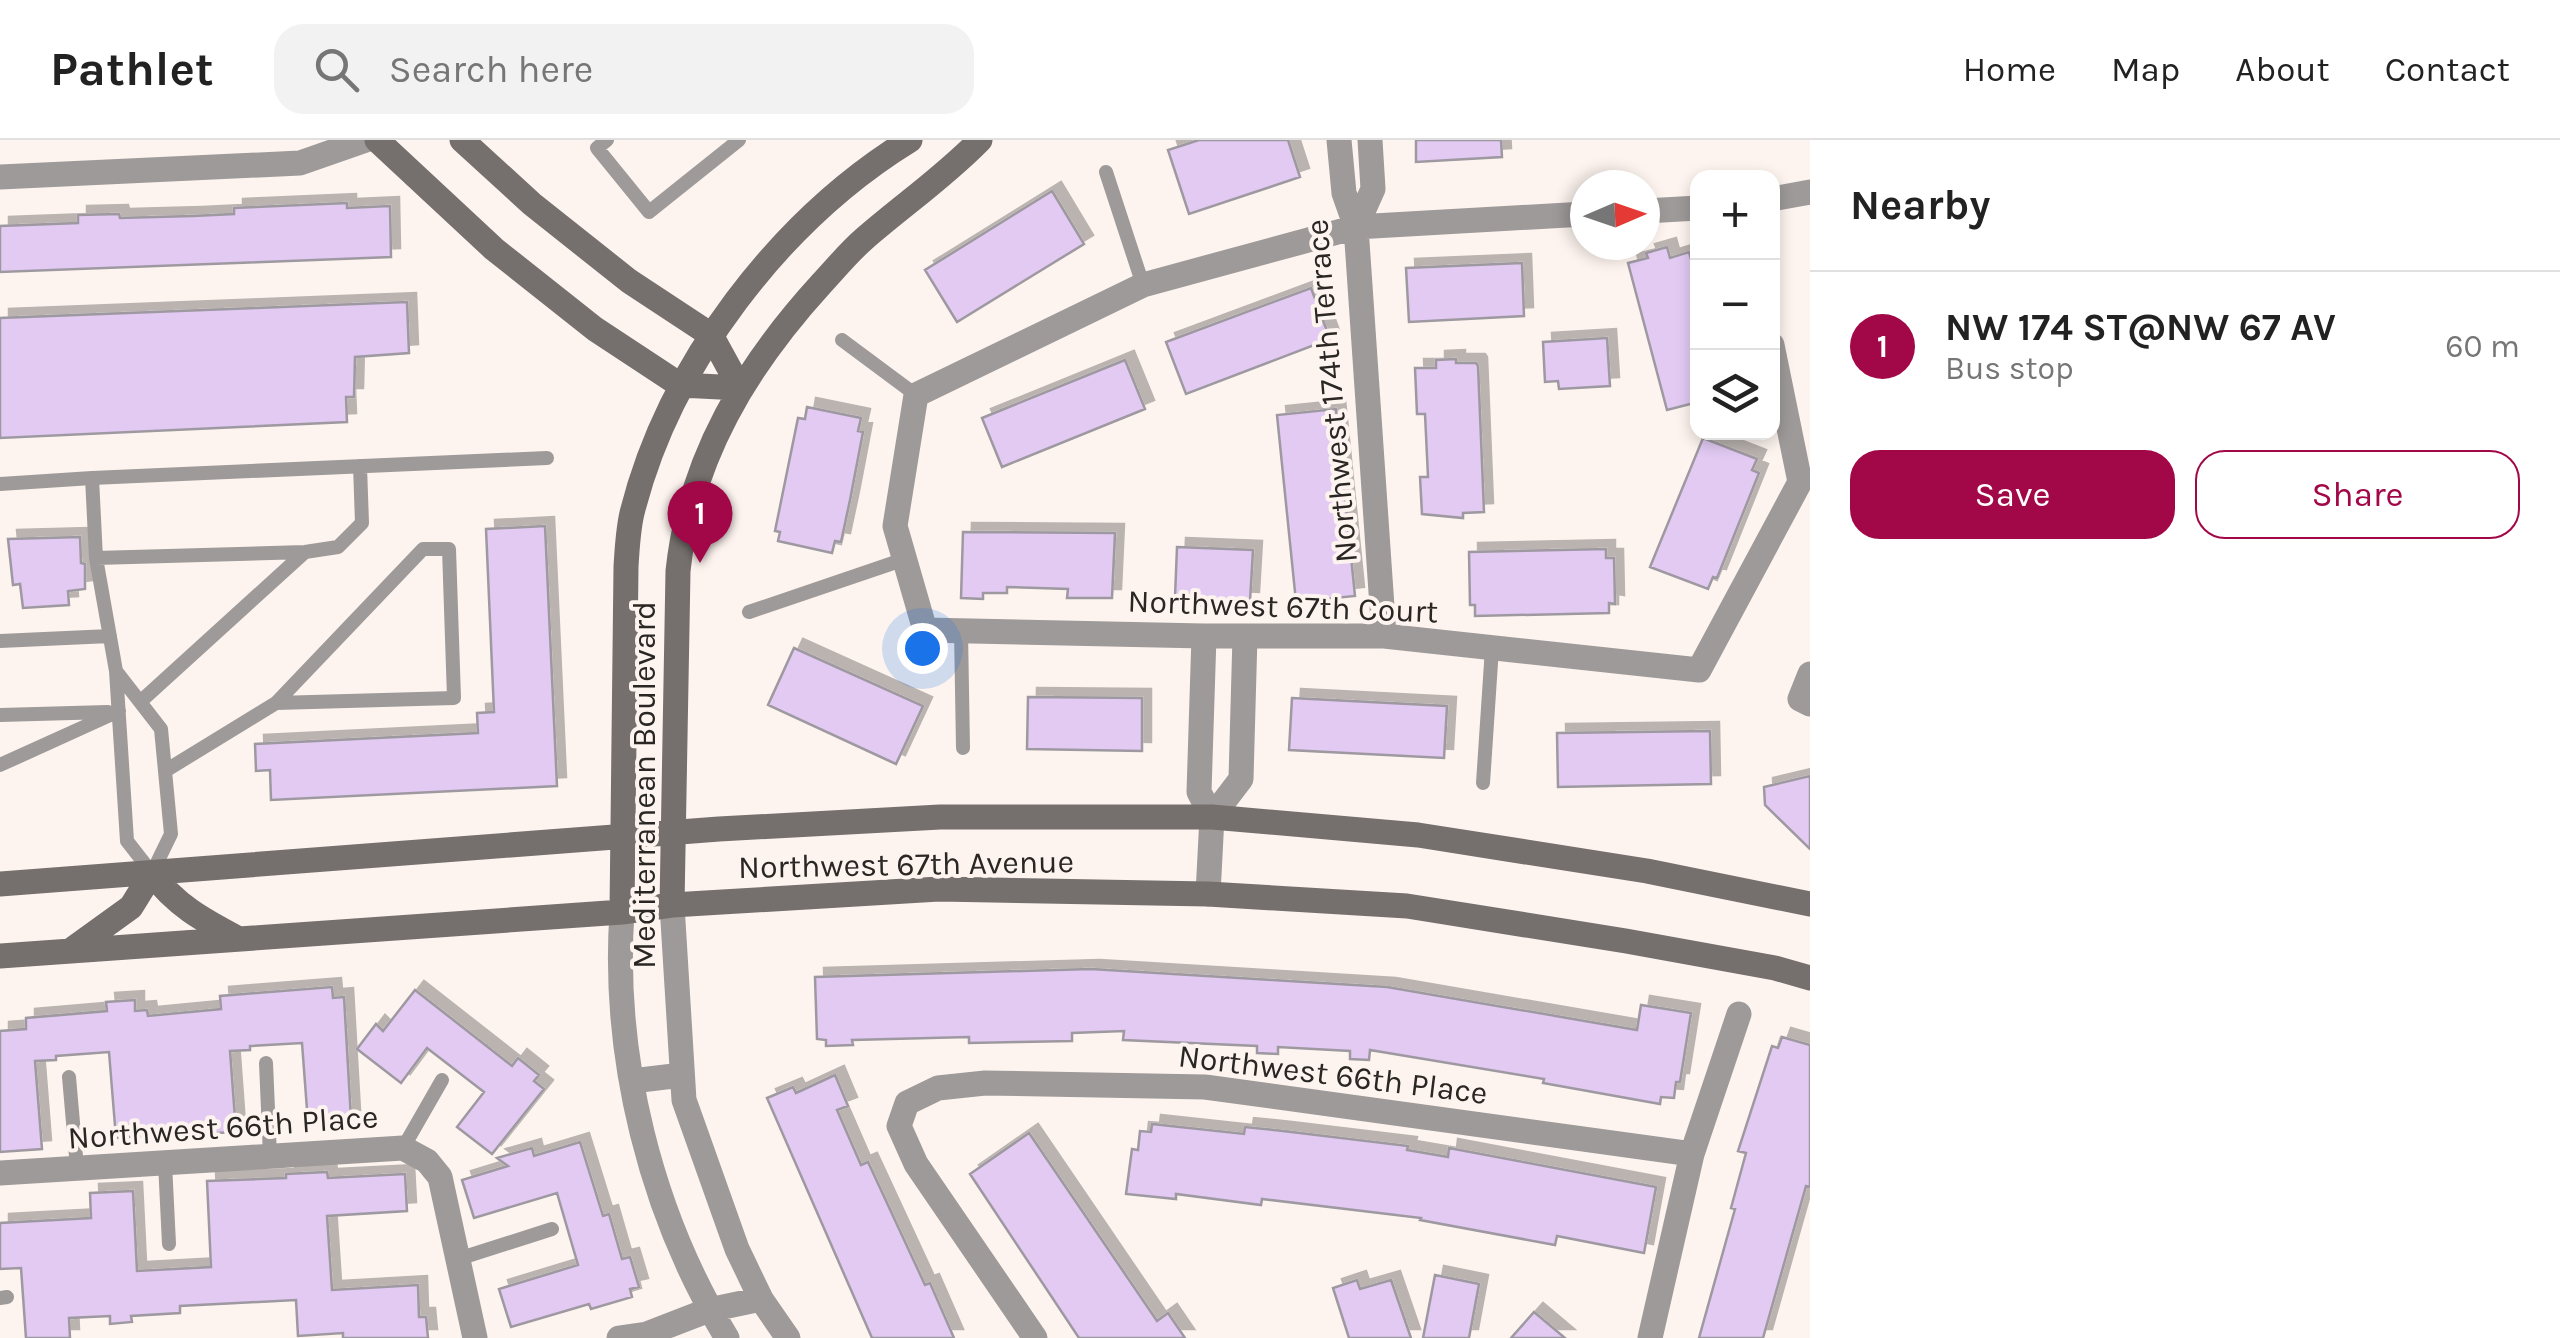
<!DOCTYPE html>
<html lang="en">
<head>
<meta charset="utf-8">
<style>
  :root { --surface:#fff; --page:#f2f2f2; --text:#222; --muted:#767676; --line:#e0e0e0; --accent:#a20847 }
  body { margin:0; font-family:Karla,sans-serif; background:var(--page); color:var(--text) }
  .controls { position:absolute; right:30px; top:30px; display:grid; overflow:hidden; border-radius:20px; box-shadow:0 5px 15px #0003 }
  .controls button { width:90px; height:90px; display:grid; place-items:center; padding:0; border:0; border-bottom:2px solid var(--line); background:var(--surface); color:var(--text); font:50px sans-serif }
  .compass { position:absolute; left:1570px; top:30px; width:90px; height:90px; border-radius:50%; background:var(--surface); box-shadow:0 5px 15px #0003; rotate:88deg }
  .you { position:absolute; left:922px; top:508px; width:35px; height:35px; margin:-25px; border:8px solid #fff; border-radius:50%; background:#1a73e8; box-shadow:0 0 0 15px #1a73e833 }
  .badge { display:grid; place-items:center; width:65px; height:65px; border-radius:50%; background:var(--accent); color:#fff; font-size:32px; font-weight:700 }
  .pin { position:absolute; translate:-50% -82px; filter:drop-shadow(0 2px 5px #0008) }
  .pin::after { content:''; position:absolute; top:52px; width:35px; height:30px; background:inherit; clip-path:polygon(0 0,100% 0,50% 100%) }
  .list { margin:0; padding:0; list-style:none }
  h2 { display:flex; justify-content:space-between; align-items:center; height:130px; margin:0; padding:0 40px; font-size:42px }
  h2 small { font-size:32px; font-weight:400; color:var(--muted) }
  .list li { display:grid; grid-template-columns:65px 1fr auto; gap:30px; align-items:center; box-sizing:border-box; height:150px; padding:0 40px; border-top:2px solid var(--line) }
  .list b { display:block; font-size:38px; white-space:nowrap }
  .list p { margin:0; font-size:32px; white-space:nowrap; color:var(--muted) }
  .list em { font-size:32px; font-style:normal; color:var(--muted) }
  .actions { display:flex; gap:20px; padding:30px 40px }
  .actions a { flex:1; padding:22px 0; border:2px solid var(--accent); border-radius:30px; text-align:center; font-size:35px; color:var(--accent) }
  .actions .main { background:var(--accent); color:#fff }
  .icon { flex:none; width:55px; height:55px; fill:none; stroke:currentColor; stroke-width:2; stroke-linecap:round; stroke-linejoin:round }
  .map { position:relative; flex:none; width:1810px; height:1198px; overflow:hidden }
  header { display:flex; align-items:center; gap:60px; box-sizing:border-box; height:140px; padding:0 50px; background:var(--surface); border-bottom:2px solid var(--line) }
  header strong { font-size:48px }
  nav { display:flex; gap:55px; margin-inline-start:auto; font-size:35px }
  .search { width:700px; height:90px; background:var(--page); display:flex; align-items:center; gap:25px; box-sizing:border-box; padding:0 35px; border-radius:30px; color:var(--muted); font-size:38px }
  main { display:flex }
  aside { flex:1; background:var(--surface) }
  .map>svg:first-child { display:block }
  .building { fill:#e2caf3; stroke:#9e99a1; stroke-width:2.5; filter:url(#shadow) }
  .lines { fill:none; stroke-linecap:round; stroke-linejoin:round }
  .lane { stroke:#9e9a99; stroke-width:14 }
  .street { stroke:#9e9a99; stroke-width:25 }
  .secondary { stroke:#756f6d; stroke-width:25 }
  .labels { text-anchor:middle; stroke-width:8; stroke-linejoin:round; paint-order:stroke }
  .street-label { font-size:32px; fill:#292624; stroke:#fdf4ef }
</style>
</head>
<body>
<header>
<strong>Pathlet</strong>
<div class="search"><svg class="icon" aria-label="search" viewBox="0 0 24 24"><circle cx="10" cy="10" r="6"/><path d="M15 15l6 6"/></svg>Search here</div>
<nav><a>Home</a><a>Map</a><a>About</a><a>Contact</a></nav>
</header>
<main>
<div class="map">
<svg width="1810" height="1198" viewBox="0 0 1810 1198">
  <defs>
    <filter id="shadow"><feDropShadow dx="9" dy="-9" stdDeviation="0" flood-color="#0004"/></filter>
  </defs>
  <rect width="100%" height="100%" fill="#fdf4ef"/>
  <!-- building -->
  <path class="building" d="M1199 0H1288L1300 37 1189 74 1168 10Z
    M1416 0H1501L1502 17 1416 22Z
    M1052 51 1084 104 957 182 925 130Z
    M347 63V68L390 66 391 117 0 132V86L78 83V75L119 74 120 78 193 76 234 74V68Z
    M1667 107 1670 118 1689 112 1698 145V150L1693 152 1698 170V262L1667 270 1628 123 1648 118 1646 113Z
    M1522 123 1524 176 1409 182 1406 128Z
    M1311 148 1330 199 1186 254 1166 202Z
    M407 162 409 213 355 217 354 257H346L347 282 0 298V178Z
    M1607 198 1610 246 1559 249 1558 241 1545 242 1543 202Z
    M1456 219V223H1476L1478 226 1484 372 1463 373V378L1422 374 1420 337H1428L1425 274H1417L1415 228H1436V220Z
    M1125 220 1145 269 1002 327 982 278Z
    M807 267 861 278 858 291 863 292 850 360 841 402 835 401 832 413 778 401 780 392 775 391 798 278 805 279Z
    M1336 269 1355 456 1296 462 1277 275Z
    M1703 298 1757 319 1752 330 1759 333 1717 438 1713 437 1708 449 1650 427Z
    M545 386 557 646 271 660 270 630 256 631 255 604 478 593 477 573 494 572 486 389Z
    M963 392 1115 393 1112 458H1067L1068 449 1007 447V453H983V459L961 458Z
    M80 397 81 423 85 424V449L68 451 69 465 23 468 20 444 13 445 8 399Z
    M1177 407 1253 410 1250 461 1229 460V467L1193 465V458L1175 457Z
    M1606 409V418H1614L1615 464 1609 463V473L1475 476V465H1470L1469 412Z
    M794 508 923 566 896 624 768 565Z
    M1028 557 1142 558V611L1027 609Z
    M1292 558 1447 566 1444 618 1289 610Z
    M1710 591 1711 644 1558 647 1557 593Z
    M1810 636V709L1765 665 1764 647Z
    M1091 829 1387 847 1637 890 1641 865 1691 873 1680 942H1676L1674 958 1661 957 1660 964 1543 943 1544 939 1370 910 1369 920 1350 919V911L1278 907V914L1257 913V906L1123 900 1124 891 1072 893V901L969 903V897L852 900 853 905 826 906V900L817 899 815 837Z
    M332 847 333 858 344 857 351 979 308 983 302 903 250 906V910L230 911 236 992 116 998 109 912 56 916V920L35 921 42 1009 0 1012V891L26 889V878L107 871 106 862 135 860V871L147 870 148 876 221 869 220 856Z
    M415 850 512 926 518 918 539 935 534 941 544 949 492 1014 457 987 484 952 427 908 401 943 357 909 376 884 383 891Z
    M1782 897 1810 905V1047L1806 1046 1763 1198H1699L1735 1069 1731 1068 1746 1013 1738 1011 1772 906 1778 908Z
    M835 935 848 966 837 970 861 1025 868 1022 925 1145 930 1143 954 1198H872L767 958 793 947 796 953Z
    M1152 984 1244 994 1245 987 1283 991 1408 1006 1407 1010 1448 1017 1449 1008 1656 1047 1644 1113 1557 1096 1555 1105 1420 1080 1421 1078 1262 1059 1261 1065 1176 1054V1059L1126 1054 1132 1009 1138 1010 1140 991 1151 992Z
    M1029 993 1157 1181 1168 1173 1185 1198H1079L970 1034Z
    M580 1002 603 1076 609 1074 622 1119 630 1117 639 1147 630 1149 632 1157 591 1169 589 1164 511 1187 499 1149 578 1125 557 1053 474 1078 462 1040 508 1026 497 1018 532 1008 534 1016Z
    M327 1032 328 1038 405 1034 407 1071 327 1076 332 1150 418 1145 419 1177H426L428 1198H343V1193L298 1196 296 1160 180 1166V1173L131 1176 132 1182 110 1184V1176L69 1178 70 1198H26L21 1128 0 1129V1083L91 1078 90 1053 133 1051 137 1131 211 1127 207 1041 286 1038V1034Z
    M1435 1135 1479 1144 1469 1198H1423Z
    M1357 1140 1360 1149 1391 1140 1411 1198H1349L1333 1148Z
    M1534 1172 1565 1198H1511Z"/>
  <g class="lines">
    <!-- lane -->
    <path class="lane" d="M607 0 597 8 649 72 739 0
      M1106 32 1143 145
      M842 200 916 255
      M0 344 92 338
      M96 418 305 412 338 407 362 383 360 326
      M749 472 905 419
      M961 491 963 608
      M0 501 110 496
      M116 531 161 589 171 694 152 733 127 701 116 531 96 418 92 338 547 318
      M140 562 305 412
      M0 575 108 572
      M0 625 119 571
      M165 631 276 563 423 409H449L454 558 276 563
      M1483 643 1492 508
      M266 923 270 1016
      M69 937 77 1028
      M403 1008 442 940
      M165 1023 169 1104
      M458 1119 552 1089
      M0 1158 7 1157"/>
    <!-- street -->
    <path class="street" d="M1339 0 1344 53 1356 87 1384 496
      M0 37 300 23 366 0
      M1772 59 1810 52
      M1645 71 1698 68
      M1585 74 1356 87 1143 145 916 255 895 386 925 490 1204 496H1384L1699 530 1800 342 1772 205
      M1356 87 1373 49 1370 0
      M1204 496 1199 652 1212 677 1208 754
      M1810 534 1800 559 1810 564
      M1212 677 1241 639 1245 496
      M672 765 684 960 737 1109 761 1159 788 1198
      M622 772C612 918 651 1074 727 1198
      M632 941 682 935
      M0 1033 403 1008 427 1021 440 1037 475 1198
      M619 1198 647 1194 709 1170 761 1159
      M1035 1198 916 1024 899 986 907 963 938 948 985 943 1205 947 1692 1014
      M1650 1198 1692 1014 1739 874"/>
    <!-- secondary -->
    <path class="secondary" d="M377 0 494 109 595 189 680 245 740 248
      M462 0 532 64 629 141 711 195 740 248
      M0 744 719 689 940 677H1212L1418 695 1647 731 1810 764
      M672 765 678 431C690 318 747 225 822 143 836 128 849 112 864 99 903 65 944 37 980 0
      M622 772 626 427C627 409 628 390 632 373 669 225 780 80 910 0
      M70 811 131 767 152 733C175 765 203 780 237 798
      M0 816 622 772 672 765 939 749 1208 754 1407 766 1626 801 1775 828 1810 838"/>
  </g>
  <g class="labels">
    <!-- street labels -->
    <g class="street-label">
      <text transform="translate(1331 251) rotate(-95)" y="11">Northwest 174th Terrace</text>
      <text transform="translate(1283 466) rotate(2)" y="11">Northwest 67th Court</text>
      <text transform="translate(644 645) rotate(-90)" y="11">Mediterranean Boulevard</text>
      <text transform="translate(906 724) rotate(-1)" y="11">Northwest 67th Avenue</text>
      <text transform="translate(1333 934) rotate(7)" y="11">Northwest 66th Place</text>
      <text transform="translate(223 987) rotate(-4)" y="11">Northwest 66th Place</text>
    </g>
  </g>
</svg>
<div class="controls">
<button>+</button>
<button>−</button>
<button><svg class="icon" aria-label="layers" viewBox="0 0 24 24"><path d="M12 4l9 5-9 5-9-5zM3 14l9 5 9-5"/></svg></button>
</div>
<svg class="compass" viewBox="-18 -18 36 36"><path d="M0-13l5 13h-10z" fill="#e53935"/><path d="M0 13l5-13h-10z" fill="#767676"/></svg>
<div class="you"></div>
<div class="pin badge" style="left:700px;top:423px">1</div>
</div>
<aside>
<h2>Nearby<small></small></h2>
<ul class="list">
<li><span class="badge">1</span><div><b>NW 174 ST@NW 67 AV</b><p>Bus stop</p></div><em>60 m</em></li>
</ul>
<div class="actions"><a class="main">Save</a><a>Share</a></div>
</aside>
</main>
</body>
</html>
